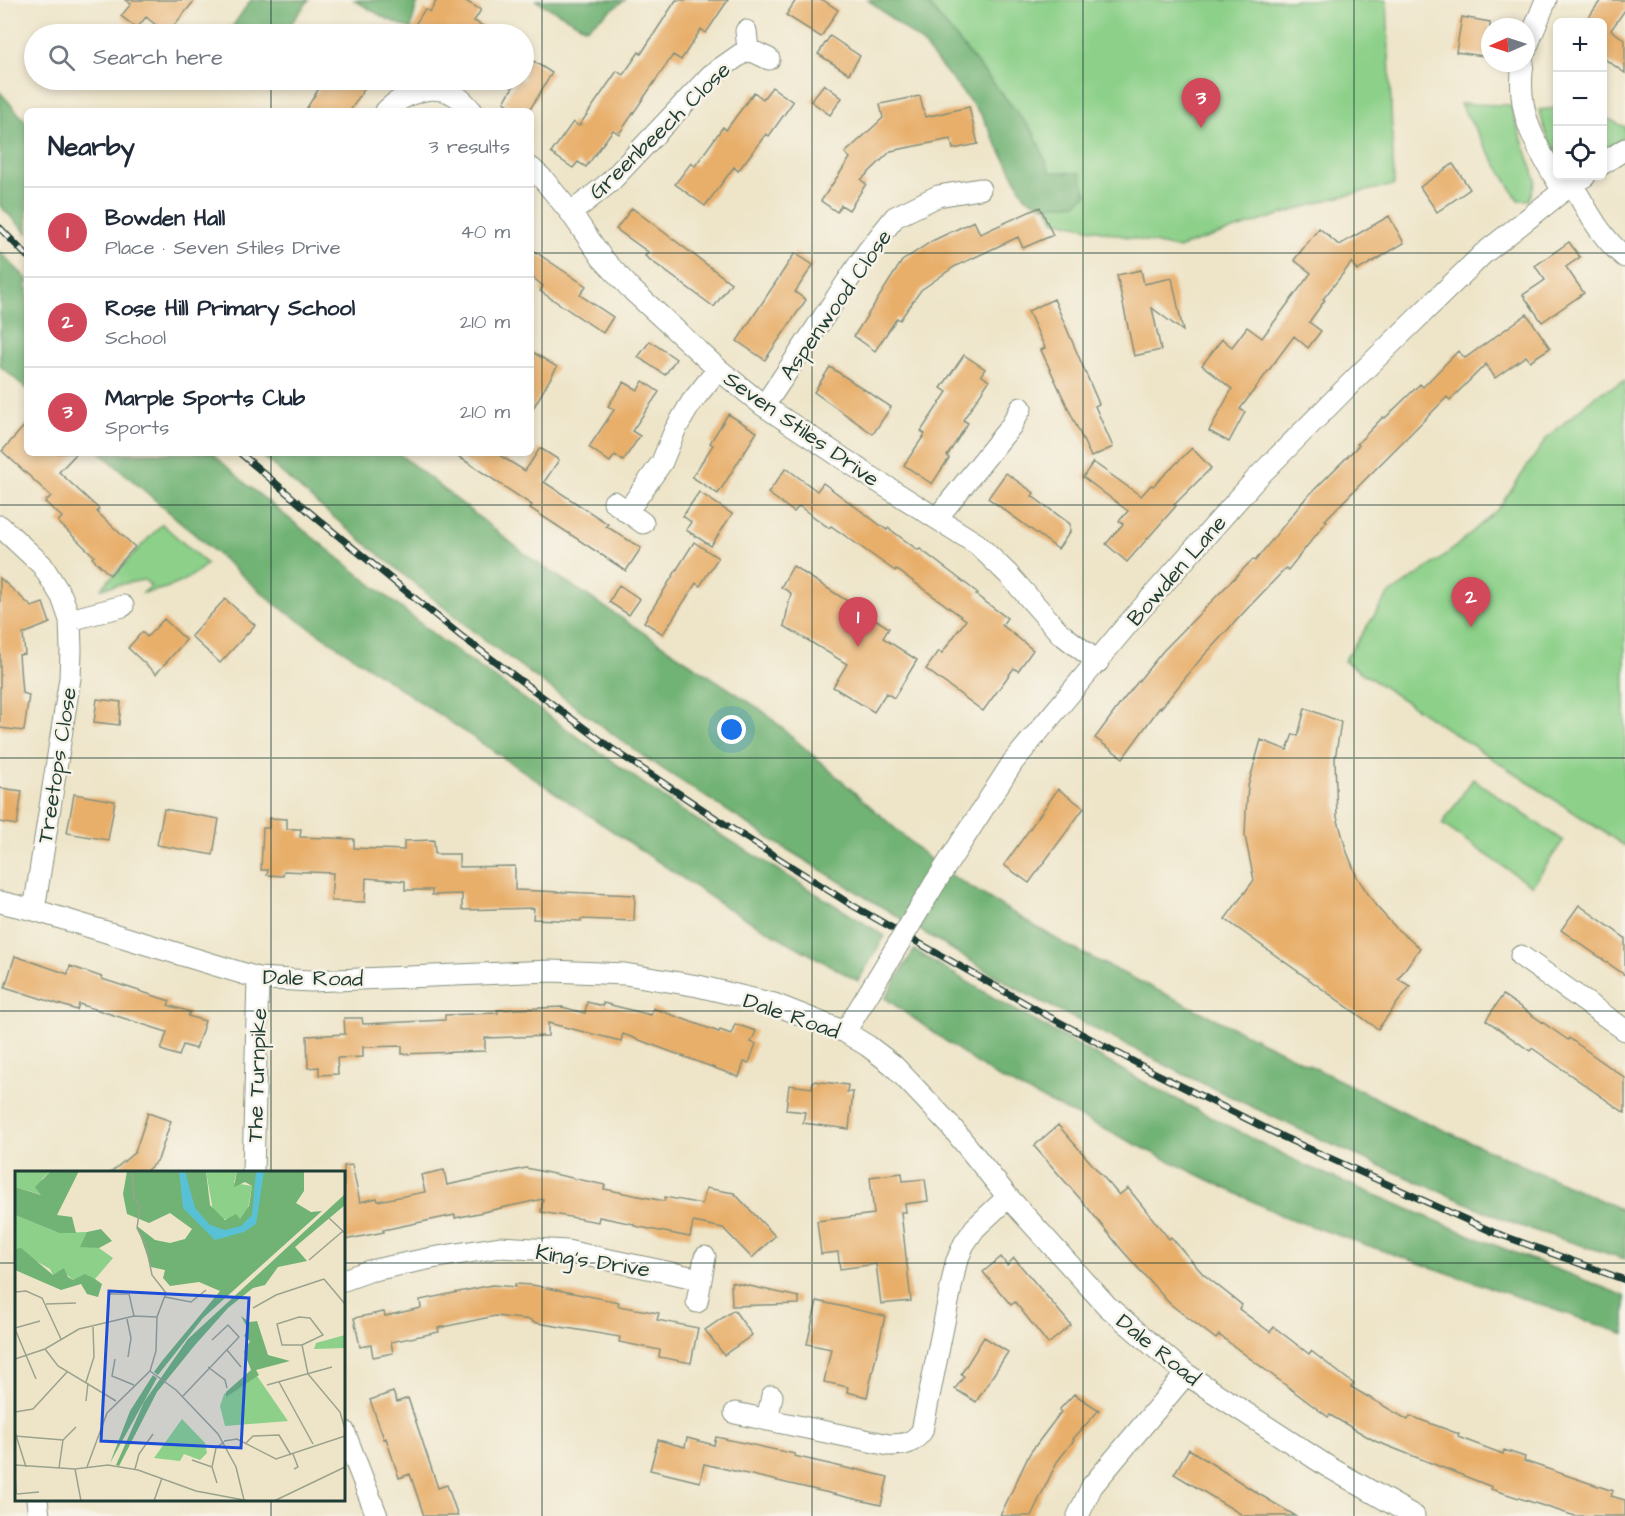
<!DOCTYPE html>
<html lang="en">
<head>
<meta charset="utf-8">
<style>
  :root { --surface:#fff; --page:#f6f6f7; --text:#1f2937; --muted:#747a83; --line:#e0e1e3; --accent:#d1495b }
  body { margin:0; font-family:"Architects Daughter",sans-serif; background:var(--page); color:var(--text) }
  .controls { position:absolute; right:18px; top:18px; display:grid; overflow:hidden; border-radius:9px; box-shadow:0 3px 9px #0003 }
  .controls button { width:54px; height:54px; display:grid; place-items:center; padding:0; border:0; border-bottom:2px solid var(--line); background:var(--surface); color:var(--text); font:30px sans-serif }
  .compass { position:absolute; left:1481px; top:18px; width:54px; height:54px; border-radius:50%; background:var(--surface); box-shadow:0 3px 9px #0003; rotate:267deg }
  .you { position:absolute; left:732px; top:730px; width:21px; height:21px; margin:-15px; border:4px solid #fff; border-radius:50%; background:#1a73e8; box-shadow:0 0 0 9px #1a73e833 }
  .badge { display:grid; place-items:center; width:39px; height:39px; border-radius:50%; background:var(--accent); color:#fff; font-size:20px; font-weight:700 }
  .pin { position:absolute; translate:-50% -50px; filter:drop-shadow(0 2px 3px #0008) }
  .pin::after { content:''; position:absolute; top:32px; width:21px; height:18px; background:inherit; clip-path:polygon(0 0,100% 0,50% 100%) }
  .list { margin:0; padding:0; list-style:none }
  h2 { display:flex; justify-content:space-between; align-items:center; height:78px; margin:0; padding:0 24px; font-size:26px }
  h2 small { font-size:20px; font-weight:400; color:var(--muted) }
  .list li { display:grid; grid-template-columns:39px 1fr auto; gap:18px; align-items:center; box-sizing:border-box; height:90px; padding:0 24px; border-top:2px solid var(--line) }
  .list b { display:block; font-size:22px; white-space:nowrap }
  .list p { margin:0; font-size:20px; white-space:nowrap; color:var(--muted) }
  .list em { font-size:20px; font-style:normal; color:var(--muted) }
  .icon { flex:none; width:33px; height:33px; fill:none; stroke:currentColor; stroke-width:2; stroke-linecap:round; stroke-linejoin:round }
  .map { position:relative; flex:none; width:1625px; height:1516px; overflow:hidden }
  .search { position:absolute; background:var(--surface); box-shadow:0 3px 9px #0003; left:24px; top:24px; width:510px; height:66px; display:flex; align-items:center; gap:15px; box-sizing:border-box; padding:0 21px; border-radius:33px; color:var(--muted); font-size:22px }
  .panel { position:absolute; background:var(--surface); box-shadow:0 3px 9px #0003; left:24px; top:108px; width:510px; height:348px; border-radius:9px }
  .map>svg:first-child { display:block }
  .green { fill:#8cd089; stroke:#56865e; stroke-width:1.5 }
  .forest { fill:#71b275; stroke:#487854; stroke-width:1.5 }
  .building { fill:#e8af6a }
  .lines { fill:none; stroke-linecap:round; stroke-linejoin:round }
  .street-casing { stroke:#86917e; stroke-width:23 }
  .street { stroke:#fff; stroke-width:21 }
  .rail-casing { stroke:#1f3d34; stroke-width:7 }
  .rail { stroke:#f7f3e8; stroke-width:4.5; stroke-dasharray:14; stroke-linecap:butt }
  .street-bridge-casing { stroke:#86917e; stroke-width:23; stroke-linecap:butt }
  .street-bridge { stroke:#fff; stroke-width:21 }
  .grid { fill:none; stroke:#1f3d34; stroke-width:1.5; stroke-opacity:0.55 }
  .labels { text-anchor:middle; stroke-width:5; stroke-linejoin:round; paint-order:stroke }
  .street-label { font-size:22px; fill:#1f3d34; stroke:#f7f3e8 }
  .inset-road { fill:none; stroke:#9ba28d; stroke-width:1.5 }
  .view { fill:#1d4ed8; fill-opacity:0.15; stroke:#1d4ed8; stroke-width:3 }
  .inset-edge { fill:none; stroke:#1f3d34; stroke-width:3 }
</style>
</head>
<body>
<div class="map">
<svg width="1625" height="1516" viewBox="0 0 1625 1516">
  <rect width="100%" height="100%" fill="#f7f3e8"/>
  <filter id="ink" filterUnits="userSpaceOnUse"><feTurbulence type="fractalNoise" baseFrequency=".0167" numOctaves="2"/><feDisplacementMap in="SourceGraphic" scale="12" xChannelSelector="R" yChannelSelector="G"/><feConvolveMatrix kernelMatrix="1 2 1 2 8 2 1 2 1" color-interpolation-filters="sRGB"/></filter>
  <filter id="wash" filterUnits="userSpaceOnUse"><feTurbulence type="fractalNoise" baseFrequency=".008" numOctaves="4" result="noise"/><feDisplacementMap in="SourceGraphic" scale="24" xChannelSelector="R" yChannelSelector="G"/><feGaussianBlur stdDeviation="1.35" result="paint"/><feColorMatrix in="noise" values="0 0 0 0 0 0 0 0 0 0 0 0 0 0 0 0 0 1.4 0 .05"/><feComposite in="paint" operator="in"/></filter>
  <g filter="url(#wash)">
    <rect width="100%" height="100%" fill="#eee5c9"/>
    <!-- green -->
    <path class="green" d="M893 0H1387L1394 185 1330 199 1186 245 1179 249 1054 220 1032 170Z
      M1460 104 1510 105 1536 180 1529 200H1518Z
      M1557 108H1558L1557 154 1547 136 1539 110Z
      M1602 116 1625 127V137L1603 150Z
      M1625 381V846L1344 661 1387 596 1445 556 1498 509 1547 438 1596 395Z
      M162 524 207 564C185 583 172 588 143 593L151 586 144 580 101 588Z
      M1473 779 1563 841 1532 886 1442 824Z"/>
    <!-- forest -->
    <path class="forest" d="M251 0H309L283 34H227Z
      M354 0H420L416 6 411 29 385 18Z
      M535 0H625L586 28Z
      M868 0H925L1034 133 1050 172 1080 173 1087 195 1076 203 1044 206 1025 197 982 116 921 42Z
      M0 92 27 123V233L0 206Z
      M0 252 27 279V389L0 366Z
      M101 453H212L246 484 441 640 684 812 885 936 858 981 727 908 276 605Z
      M259 453H398L533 560 763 711 942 870 1068 946 1412 1116 1625 1211V1259L1517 1225 1326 1142 1183 1074 1019 990 783 847 644 757 474 632 321 507Z
      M914 950 1006 1005 1153 1087 1304 1165 1477 1238 1625 1296V1334L1285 1217 995 1076 885 998Z"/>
    <g id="blocks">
      <!-- building -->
      <path class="building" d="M125 0H195L167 34 146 17 137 28 121 16 131 4Z
        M437 0H464L481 10 474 21 497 34H409L425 9 430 12Z
        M676 0H728L706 33 701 29 681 60 673 55 619 134 613 130 586 167 578 162 573 168 551 153 573 122 579 126 617 71 623 75 639 52 641 54Z
        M796 0H823L838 10 821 37 786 15Z
        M1601 0H1625V10L1611 30 1625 40V73L1602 57V22H1585Z
        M1462 17 1490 22V57L1456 52Z
        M830 36 860 56 849 74 818 54Z
        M524 55 552 73 529 111H519L504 102 517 80H524Z
        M324 80H370L350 111H305Z
        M824 84 842 98 830 115 811 101Z
        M772 87 793 102 769 136 766 134 738 171 734 167 705 206 675 184 691 163 695 166 723 127 726 130 754 92 763 99Z
        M920 96 925 117 969 107 978 144 953 149 951 139 891 151 861 180 866 184 849 210 841 205 837 212 821 201 850 158 845 153 883 118 880 104Z
        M1453 164 1470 189 1437 212 1420 187Z
        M1040 207 1053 235 1023 248 1018 237 954 267 921 290 900 320 897 318 875 351 854 336 902 261 932 241 974 221 980 234Z
        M632 208 731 283 714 307 645 256 648 252 616 229Z
        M1389 216 1404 243 1357 271 1352 262 1323 299 1325 300 1309 322 1321 331 1308 348 1294 336 1240 409 1245 412 1229 442 1209 431 1232 389 1202 365 1222 339 1232 347 1247 327 1262 338 1311 273 1294 260 1319 228 1339 245Z
        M1569 242 1580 257 1566 267 1584 293 1542 322 1523 295 1545 280 1535 266Z
        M531 249 586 286 580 295 613 317 603 333 540 291 543 286 531 276Z
        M795 253 813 265 795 292 806 300 765 360 737 341Z
        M1141 270 1144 284 1172 278 1183 331 1152 308 1161 350 1134 356 1117 275Z
        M1054 299 1099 404 1095 406 1113 447 1091 457 1041 350 1045 348 1028 311Z
        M1527 314 1550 348 1530 361 1526 356 1495 378 1486 364 1450 400 1447 397 1325 520 1327 521 1288 570 1286 568 1247 609 1199 661 1161 708 1160 707 1123 758 1095 738 1123 700 1163 651 1253 559 1255 561 1305 499 1359 445 1357 444 1383 417 1385 418 1420 384 1423 387 1458 351 1465 358Z
        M650 341 676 359 665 375 638 357Z
        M531 351 557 367 531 412Z
        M964 355 985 369 981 375 989 381 963 420 968 423 947 456 949 458 932 484 904 465 925 434 921 431 947 392 941 388Z
        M830 367 891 407 873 434 814 392Z
        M643 381 659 392 632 431 640 436 623 461 615 455 610 462 589 447 614 410 608 406 624 382 638 390Z
        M728 414 757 432 718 494 692 477 713 445 710 443Z
        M27 423V453H77L59 472 99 509 97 512 135 547 110 575 92 558 94 556 58 522 62 517 45 502 51 496 2 451Z
        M540 448 559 460 544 482 608 524 606 526 641 548 626 571 530 508 532 505 453 453H496L525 471Z
        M1192 448 1211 468 1174 505 1176 506 1127 562 1106 544 1123 524 1119 521 1128 511 1083 477 1093 462 1141 496 1151 485 1153 486Z
        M786 468 817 491 823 483 887 530 888 528 918 550 920 549 948 570 978 593 976 595 1007 618 1002 625 1033 650 1018 671 1014 668 983 711 926 669 939 651 942 653 966 620 896 569 895 571 831 526 829 528 799 506 794 512 768 493Z
        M1006 473 1034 493 1032 496 1070 524V532L1058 549 988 498Z
        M699 492 732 514 711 546 686 530 691 522 683 516Z
        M694 542 718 558 700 586 696 583 663 634 644 622Z
        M793 566 889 628 883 638 917 660 894 698 886 693 874 712 833 687 847 664 784 626 791 593 781 587Z
        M0 578 32 607 43 603 50 623 23 634 25 654 19 655 22 693 29 695 24 731 0 728Z
        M619 585 640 599 629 615 609 602Z
        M225 599 255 625 220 663 191 636Z
        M164 619 186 640 156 674 128 648 142 632 147 637Z
        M97 699 121 702 119 725 94 722Z
        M1305 708 1341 722 1335 759 1337 817 1347 852 1357 877 1376 906 1397 929 1420 948 1398 979 1410 986 1378 1029 1225 919 1254 880 1245 836 1246 812 1248 786 1261 740 1287 750 1293 734 1298 736Z
        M0 788 22 791 17 825 0 822Z
        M1058 789 1084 808 1029 883 1004 865Z
        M74 794 115 801 108 840 67 833Z
        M164 809 219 819 213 855 157 845Z
        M269 818 287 819V829H301L300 837 354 839V848L404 850V841L434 840 435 854H459V867L515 866V890L635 895 634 921 581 919V921L533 919 534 908 462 910V894L432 895V890H405V881L366 878 365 902 331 901 333 873 284 871 283 876 267 875 268 870H261L263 828H269Z
        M1579 905 1625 938V975L1561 930Z
        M15 956 68 974 70 966 102 977V979L170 1001 168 1005 190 1012 188 1016 205 1021 196 1049 183 1045 179 1056 161 1050 167 1032 79 1004 77 1010 5 987Z
        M1503 995 1568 1040 1569 1038 1625 1078V1113L1532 1048 1530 1051 1486 1020Z
        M587 1002 603 1006V1003L651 1015 653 1008 719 1032 720 1030 731 1034 735 1024 756 1031 751 1042 756 1044 749 1063 744 1062 739 1077 623 1034 621 1041 548 1023V1036L485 1038V1051L402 1054V1046L363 1047V1057L337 1058 338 1074 319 1075V1067L308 1068 307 1036 345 1034 344 1018H362L363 1024 445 1020V1015L498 1013 497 1010 562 1007 585 1013Z
        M813 1081 848 1085 847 1092H853L849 1129 803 1123 805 1112 786 1110 789 1085 812 1088Z
        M148 1113 171 1121 158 1160 144 1173H110L135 1152Z
        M1058 1125 1119 1195 1128 1188 1169 1239 1171 1237 1203 1274 1242 1305 1239 1309 1270 1332 1274 1327 1309 1354 1311 1351 1354 1384 1351 1387 1408 1420 1410 1416 1459 1434 1458 1437 1503 1454 1504 1450 1525 1457 1524 1461 1613 1491 1611 1496 1625 1500V1516H1575L1491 1489 1492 1487 1375 1441 1330 1415 1328 1417 1219 1335 1216 1339 1170 1304 1121 1249 1083 1202 1034 1146Z
        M352 1165 360 1202 377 1198 378 1201 425 1192 421 1175 444 1170 447 1185 526 1168 605 1185 604 1189 664 1201 665 1197 702 1204 706 1188 734 1193 775 1236 752 1258 723 1228 693 1222 690 1237 634 1226V1224L599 1217 598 1222 541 1212 543 1199 455 1218V1215L383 1230 384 1232 344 1240V1166Z
        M902 1173 903 1181 925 1179 928 1201 905 1204 906 1212H901L911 1301 881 1304 876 1264 840 1269 838 1252 821 1254 817 1221 874 1214 870 1177Z
        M1001 1257 1007 1265 1014 1258 1071 1325 1048 1344 1015 1302 1011 1305 983 1272Z
        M731 1282 799 1297V1304L732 1306Z
        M515 1284 532 1285 619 1302 618 1306 659 1313 657 1320 698 1328 691 1363 659 1357 660 1350 619 1342 620 1337 532 1322V1320L495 1316 438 1328 439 1332 391 1342 393 1353 373 1357 371 1345 360 1347 354 1318 384 1312 385 1316 421 1308 420 1300 492 1285 515 1287Z
        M817 1301 885 1316 867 1397 847 1392 848 1387 824 1382 831 1349 807 1344Z
        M734 1310 752 1335 724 1355 705 1330Z
        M984 1337 1008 1352 976 1402 955 1389 964 1376 961 1374Z
        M393 1392 397 1402 408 1398 438 1488 447 1485 458 1516H424L410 1474 399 1478 386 1438 384 1439 370 1400Z
        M1074 1394 1099 1410 1073 1439 1074 1440 1057 1462 1031 1516H1000L1030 1453 1061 1412 1059 1410Z
        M716 1437 795 1454 794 1456 855 1470V1469L888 1477 881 1505 704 1464 700 1482 650 1470 658 1440 685 1447 687 1438 714 1445Z
        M1189 1449 1257 1493 1296 1516H1244L1174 1474Z"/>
    </g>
  </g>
  <g filter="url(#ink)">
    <use href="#blocks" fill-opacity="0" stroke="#86917e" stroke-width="1.5"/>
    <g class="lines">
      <defs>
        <path id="street" d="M746 31 748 49 769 59
          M1526 49 1546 0
          M1523 63C1515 116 1538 148 1563 191
          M386 111C404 93 436 80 459 98 464 101 468 107 472 111
          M1602 164 1625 149
          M531 168 543 179 571 213 602 258 632 290 718 369 764 406 871 477 977 544 1008 574 1060 633 1098 662
          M1572 184C1587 210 1601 238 1625 257
          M571 213 610 182 711 75 748 49
          M764 406 867 252 895 217 938 196 980 189
          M614 502 643 523
          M627 512 662 462 675 430 691 403 718 369
          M937 518 1011 426 1021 408
          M0 526 42 565 62 597 70 620 71 650 70 678 34 910
          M70 620 123 606
          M935 883 1013 762 1127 625 1256 479 1361 373 1483 254 1563 191 1585 176
          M0 902 34 910 258 978 311 981 551 971 625 974 698 986 774 1004 845 1032 868 1046 893 1065 949 1124 1008 1197 1107 1306 1186 1374 1327 1466 1414 1516
          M1521 956 1625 1030
          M845 1032 870 991
          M253 1172 258 978
          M344 1280 369 1271 432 1258 500 1247 567 1251 700 1279
          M697 1302 705 1257
          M735 1413 889 1445C905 1445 912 1444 922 1431L956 1263 964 1244 975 1228 1008 1197
          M767 1420 772 1396
          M344 1431 377 1516
          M37 1500 39 1516
          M1078 1516 1092 1486 1186 1374"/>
      </defs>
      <!-- street casing -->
      <use href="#street" class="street-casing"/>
      <!-- street -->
      <use href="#street" class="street"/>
      <defs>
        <path id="rail" d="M0 228 27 256
          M240 453 320 521 461 636 611 748 726 825 850 904 1048 1016 1157 1074 1283 1137 1493 1232 1625 1280"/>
      </defs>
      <!-- rail casing -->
      <use href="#rail" class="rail-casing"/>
      <!-- rail -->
      <use href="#rail" class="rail"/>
      <defs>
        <path id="street-bridge" d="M870 991 935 883"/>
      </defs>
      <!-- street-bridge casing -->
      <use href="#street-bridge" class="street-bridge-casing"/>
      <!-- street-bridge -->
      <use href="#street-bridge" class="street-bridge"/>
    </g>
  </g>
  <!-- grid -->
  <path class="grid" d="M271 0V34M542 0V1516M812 0V1516M1083 0V1516M1354 0V1516M271 80V111M0 253H27M531 253H1625M271 453V1172M0 505H1625M0 758H1625M0 1011H1625M0 1263H16M344 1263H1625M271 1500V1516"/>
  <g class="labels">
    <!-- street labels -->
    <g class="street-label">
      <text transform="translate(659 130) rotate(-44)" y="8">Greenbeech Close</text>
      <text transform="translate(835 304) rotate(-55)" y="8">Aspenwood Close</text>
      <text transform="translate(802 428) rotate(35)" y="8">Seven Stiles Drive</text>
      <text transform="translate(1176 570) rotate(-49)" y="8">Bowden Lane</text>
      <text transform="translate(56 765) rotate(-81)" y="8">Treetops Close</text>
      <text transform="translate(313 977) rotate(1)" y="8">Dale Road</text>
      <text transform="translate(792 1015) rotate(19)" y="8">Dale Road</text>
      <text transform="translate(256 1075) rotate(-88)" y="8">The Turnpike</text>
      <text transform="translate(593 1260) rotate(9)" y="8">King's Drive</text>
      <text transform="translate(1159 1349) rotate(39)" y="8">Dale Road</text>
    </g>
  </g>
  <!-- overview -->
  <g transform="translate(15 1171)">
    <rect width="330" height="330" fill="#eee5c9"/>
    <path d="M0 0H36L27 8V24L0 16ZM191 0H222L219 12 237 15 232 43 225 48H206L198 40ZM0 44 44 62 72 61V75L84 77 98 87 80 108 58 109 50 102 38 104 35 98 0 78ZM330 164V177L299 178 301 172ZM240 202 273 250 210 255 205 235 209 223ZM167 248 190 272 192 282 185 289 169 283 165 290 139 287Z" fill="#8cd089"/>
    <path d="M36 0H64L42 44 57 46 61 62H44L0 44V16L26 24 20 16ZM112 0H191L195 34 210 49 221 43 225 48 234 35 237 15 230 11 219 16 222 0H289V20L281 32 296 41 307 40 188 147 143 204 139 201 147 190 205 120 184 111 155 115 148 107 150 99 136 96 122 55 140 69 155 72 170 68 177 58 155 42 134 52 112 43 108 23ZM330 23V34L280 76 292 90 263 96 250 114 238 117 213 137 180 174 142 221 104 295 101 294 129 231 173 168ZM86 58 97 70 84 77 65 76 72 61ZM6 77 38 104 49 97 53 106 58 109 70 103 80 108 87 113 83 126 72 123 66 113 46 119 0 99V78ZM226 145 234 151 242 150 253 184 275 190 241 199 244 204 211 226V221L236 199 229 181 235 170 229 165 233 158ZM138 204 142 207 95 292 115 240Z" fill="#71b275"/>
    <path d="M164 0H170L180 37 195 54 210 59 226 55 237 44 241 0H249L241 53 229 61 200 69 168 37Z" fill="#59c1d5"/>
    <path class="inset-road" d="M314 47 330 62M294 89 328 60M309 108 330 133M0 121 11 120 27 127 46 168M93 123H114L119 145M150 126 176 131 191 119M31 133 61 132M238 137 261 124 309 108M112 148 116 167 113 186M0 157 25 150M0 158 21 208M287 174 308 164 295 147 284 146 262 153 267 174H287L293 203 325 241 330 258M30 178 43 195 101 230M212 179 226 196M0 188 30 178 64 158 119 145 142 146M100 188 97 205 119 214M193 196 210 209 212 217M135 200 161 219 203 263 221 296 229 329M71 211 79 186 78 156M264 211 298 273M252 214 317 196M168 225 224 166 213 154 197 169M71 230 73 212M0 241 18 238 52 201M0 261 11 296M0 265 48 269M209 270 222 268 261 288 330 265M231 272 238 265 264 264 276 284M278 283 283 296 279 298M177 289 197 296M0 294 60 298 93 294 123 299 181 320 234 330M72 296 92 242 135 200 141 180 142 146 151 122 137 104 131 75 122 57 125 35 119 27 117 0M44 297 48 269 61 256M0 298 1 323M60 298 66 330M120 298 124 283 138 263M202 312 197 296 201 277 209 271M2 323 24 321M139 330 147 307M259 330 330 296"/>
    <path class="view" d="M94 120 234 127 226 277 86 270Z"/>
    <rect width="330" height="330" class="inset-edge"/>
  </g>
</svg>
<div class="controls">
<button>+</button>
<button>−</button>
<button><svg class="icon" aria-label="locate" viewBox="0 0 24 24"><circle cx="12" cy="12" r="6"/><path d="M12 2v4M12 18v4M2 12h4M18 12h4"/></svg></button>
</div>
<svg class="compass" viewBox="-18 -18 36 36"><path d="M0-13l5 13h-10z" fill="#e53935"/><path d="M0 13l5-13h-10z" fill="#747a83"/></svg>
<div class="you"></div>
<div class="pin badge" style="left:858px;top:647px">1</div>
<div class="pin badge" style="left:1471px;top:627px">2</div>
<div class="pin badge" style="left:1201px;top:128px">3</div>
<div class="search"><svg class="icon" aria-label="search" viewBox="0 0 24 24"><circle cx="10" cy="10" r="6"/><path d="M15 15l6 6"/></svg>Search here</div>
<section class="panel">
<h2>Nearby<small>3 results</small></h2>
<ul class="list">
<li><span class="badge">1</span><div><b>Bowden Hall</b><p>Place · Seven Stiles Drive</p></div><em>40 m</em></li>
<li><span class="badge">2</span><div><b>Rose Hill Primary School</b><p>School</p></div><em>210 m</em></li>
<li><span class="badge">3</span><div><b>Marple Sports Club</b><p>Sports</p></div><em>210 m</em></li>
</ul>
</section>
</div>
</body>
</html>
